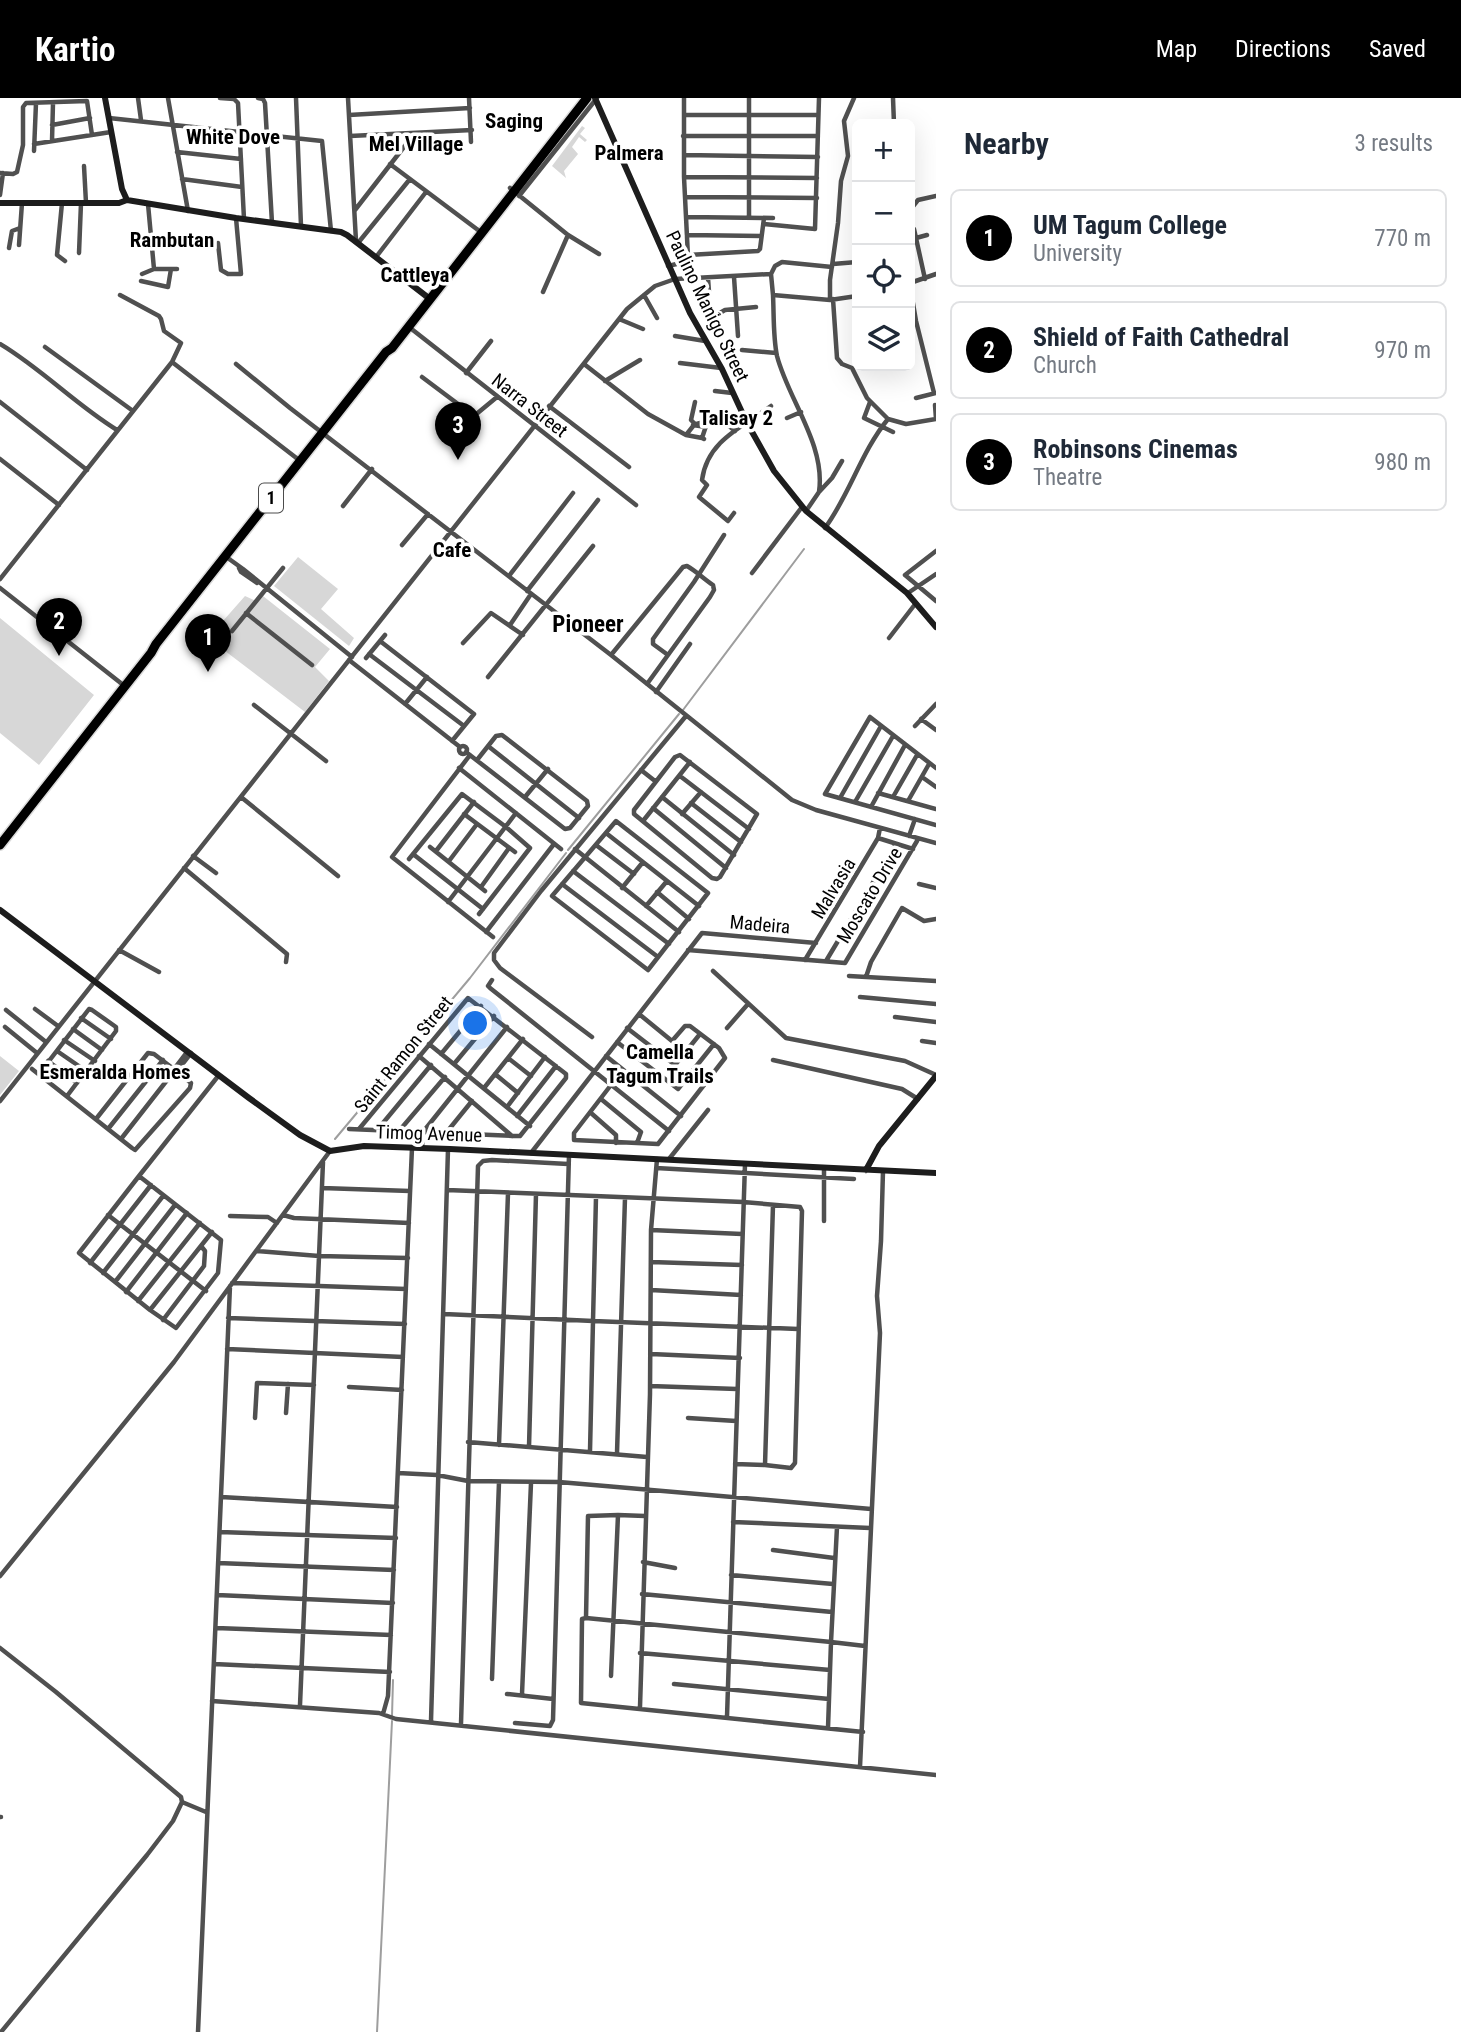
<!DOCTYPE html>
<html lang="en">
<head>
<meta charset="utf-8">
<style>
  :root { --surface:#fff; --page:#f6f6f7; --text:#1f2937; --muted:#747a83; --line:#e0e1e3; --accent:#000 }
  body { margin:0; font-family:"Roboto Condensed",sans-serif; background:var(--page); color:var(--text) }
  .controls { position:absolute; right:21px; top:21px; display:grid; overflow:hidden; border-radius:10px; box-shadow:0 7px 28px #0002 }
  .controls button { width:63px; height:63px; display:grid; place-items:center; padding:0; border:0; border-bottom:2px solid var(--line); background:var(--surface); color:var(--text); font:35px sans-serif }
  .you { position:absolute; left:476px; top:926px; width:24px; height:24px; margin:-18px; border:5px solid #fff; border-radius:50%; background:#1a73e8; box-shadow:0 0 0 10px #1a73e833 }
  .badge { display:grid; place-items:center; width:46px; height:46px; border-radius:50%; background:var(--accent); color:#fff; font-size:23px; font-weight:700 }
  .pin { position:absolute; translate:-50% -58px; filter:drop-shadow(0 2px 4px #0008) }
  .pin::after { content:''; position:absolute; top:37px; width:24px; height:21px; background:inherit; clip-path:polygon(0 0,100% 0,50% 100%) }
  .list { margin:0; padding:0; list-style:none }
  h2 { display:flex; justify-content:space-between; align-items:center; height:91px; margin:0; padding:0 28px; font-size:30px }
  h2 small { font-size:23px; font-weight:400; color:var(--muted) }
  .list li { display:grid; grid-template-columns:46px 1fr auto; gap:21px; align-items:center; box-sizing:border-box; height:98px; margin:0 14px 14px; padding:0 14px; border:2px solid var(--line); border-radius:10px }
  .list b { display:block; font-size:26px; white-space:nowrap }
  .list p { margin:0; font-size:23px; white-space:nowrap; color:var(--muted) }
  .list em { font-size:23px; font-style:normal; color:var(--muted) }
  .icon { flex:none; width:38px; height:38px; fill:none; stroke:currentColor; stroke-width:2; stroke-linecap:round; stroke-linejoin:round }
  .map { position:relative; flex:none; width:936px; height:1934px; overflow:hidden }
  header { display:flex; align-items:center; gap:42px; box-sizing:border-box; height:98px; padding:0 35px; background:var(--accent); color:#fff }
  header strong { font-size:33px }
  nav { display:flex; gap:38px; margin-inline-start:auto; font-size:24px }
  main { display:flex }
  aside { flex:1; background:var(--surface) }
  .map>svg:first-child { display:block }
  .green { fill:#d7d7d7 }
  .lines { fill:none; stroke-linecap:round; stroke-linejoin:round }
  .stream { stroke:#9e9e9e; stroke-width:2 }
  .highway-casing { stroke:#dbdbdb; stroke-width:12 }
  .street { stroke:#505050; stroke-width:4.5 }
  .secondary { stroke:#1d1d1d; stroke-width:6 }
  .highway { stroke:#000; stroke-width:9 }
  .labels { text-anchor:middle; stroke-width:7; stroke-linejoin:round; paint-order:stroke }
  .shield { fill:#fff; stroke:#4c4c4c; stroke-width:2 }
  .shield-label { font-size:18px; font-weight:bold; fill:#000 }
  .street-label { font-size:19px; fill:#000; stroke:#fff }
  .neighbourhood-label { font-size:21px; font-weight:bold; fill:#000; stroke:#fff }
  .quarter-label { font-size:23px; font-weight:bold; fill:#000; stroke:#fff }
</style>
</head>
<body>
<header>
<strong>Kartio</strong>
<nav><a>Map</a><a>Directions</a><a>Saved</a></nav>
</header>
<main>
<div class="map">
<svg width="936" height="1934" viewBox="0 0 936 1934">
  <rect width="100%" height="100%" fill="#fff"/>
  <!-- green -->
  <path class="green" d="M582 28 585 30 580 36 587 42 585 44 579 39 572 49 578 56 564 73 566 80 552 68Z
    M298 459 338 491 321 511 354 540 349 548 274 488Z
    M245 498 258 504 263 498 330 551 315 569 329 583 305 614 208 540Z
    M0 520 94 597 39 667 0 635Z
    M0 958 19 973 0 997Z"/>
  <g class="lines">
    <!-- stream -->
    <path class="stream" d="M683 612 804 451
      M568 752 679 616
      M335 1041 470 880 566 755
      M392 1618 393 1582
      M377 1934 392 1623"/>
    <defs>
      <path id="highway" d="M0 747 151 555 156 546 386 254 392 250 587 0"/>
    </defs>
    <!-- highway casing -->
    <use href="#highway" class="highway-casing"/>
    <!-- street -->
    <path class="street" d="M138 0 141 22
      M168 0 188 113
      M220 0 234 1 238 5 244 121
      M258 0 263 1 265 5 272 125
      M296 0 301 128
      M348 0 356 143
      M469 0 471 44
      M749 0V119
      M893 0 894 26
      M349 17 470 10
      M685 17H818
      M109 20 322 43 331 133
      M52 27 90 20
      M350 38 472 32
      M683 38H818
      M52 43 53 5
      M34 46 111 34
      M34 53 36 5
      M177 54 241 61
      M684 57 818 59
      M390 66 478 132
      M84 68 86 105
      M0 75 13 76 17 74 23 47V9L26 5 87 3 92 37
      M684 79 817 80
      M182 81 242 89
      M510 90 568 137 599 156
      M0 97 3 75
      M519 98 597 0
      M686 99 817 100
      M62 105 57 157 65 163
      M148 106 154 171
      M355 112 414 36
      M910 112 918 102 936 98
      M687 119 773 120
      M764 126 815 131 819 0
      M914 131 925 181
      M687 137 761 138
      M916 140 927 137
      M218 145 221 172 228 176H241L236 120
      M358 145 410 81
      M19 147 22 105
      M9 150 12 133 20 130
      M79 155 81 105
      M688 157 758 153 760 151 764 120
      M376 159 426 94
      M833 166 857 164
      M668 168 685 164 688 159 684 79V0
      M142 176 154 171H177
      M771 176 775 168 782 164 832 169
      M734 179 738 238
      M708 180 709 194
      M141 183 168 189 171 171
      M910 185 936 176
      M910 188 916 223 934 295
      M543 194 568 137
      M120 197 159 218 161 221 164 233 181 245 172 264
      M644 197 657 220
      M773 197C774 217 773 239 777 258 788 301 826 347 819 394
      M833 201 837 260 842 266 852 270 867 300 888 321
      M830 202V182L838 125 841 83 848 58 844 23 854 0
      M711 220 725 212 756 209
      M619 221 643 231
      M409 229 636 407
      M675 238 705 243
      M0 246C42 271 76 307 117 332
      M45 249 133 313
      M742 252 776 255
      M680 265 721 270
      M236 266 290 310 611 557 792 702 816 712 936 745
      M584 266 648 316 686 337
      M466 275 491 243
      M422 279 474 318 497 299
      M605 283 640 262
      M715 293 732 295
      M916 300 936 295
      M0 304 87 372
      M870 304 864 320 893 334
      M935 307 936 321
      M549 308 629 369
      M787 320 801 314
      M694 325 691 322 695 304
      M694 327 686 337 702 340
      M706 329 693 327 700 325 707 327
      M704 341 702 340 707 325 729 328 735 333
      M0 361 59 407
      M343 408 372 371
      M806 413 819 394 832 380 842 363
      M734 415 728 423 699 399 707 387 702 382C707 343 742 329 771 308
      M825 430C850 396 861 354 888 321L906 326 936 321
      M402 447 428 416
      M936 453 905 477 936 503
      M225 458 243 471 352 559
      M239 470 241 474 257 485
      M752 475 802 409
      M509 478 573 395
      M0 481 172 264 299 362
      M0 490 122 586
      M527 493 598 402
      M908 495 936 476
      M246 515 312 567
      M510 527 531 496
      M232 533 283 470
      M889 540 916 505
      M380 543 474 616 452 643
      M463 545 491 515 523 537
      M369 556 464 628
      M611 557 683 469 687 468C696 473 704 481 713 487L714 492 710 499 647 586
      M668 557 653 546V541L694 484 724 437
      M366 560 385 537
      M349 562 460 649
      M488 579 593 448
      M656 594 690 546
      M405 606 427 579
      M254 607 326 663
      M921 621 936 632
      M915 628 936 606
      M459 652a4 4 0 1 1 8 0a4 4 0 1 1-8 0Z
      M488 648 579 720
      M466 654 565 731 570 730 588 708 587 703 502 637 496 638 477 662
      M470 657 392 759 493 839
      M680 657 757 716 720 779 717 781 712 780 634 716V712L675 659Z
      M459 670 561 751
      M936 670 870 619 825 696 936 727
      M641 672 655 683
      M680 678 749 731
      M922 679 936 689
      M878 695 936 711
      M241 699 338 778
      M525 699 548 671
      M662 699 734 757
      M893 699 917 657
      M840 700 881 628
      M908 703 929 666
      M855 704 893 638
      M691 705 741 744
      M871 709 905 647
      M653 710 726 770
      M464 716 515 754
      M682 716 701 694
      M616 723 708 795 648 872 552 798Z
      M643 723 690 664
      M606 735 699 808
      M909 738 915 721
      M878 740 913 751
      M596 747 634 776
      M430 749 485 793
      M575 751 679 834
      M436 753 474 704
      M413 756 483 811
      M193 758 216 775
      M409 761 462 696 506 729 530 750 479 816
      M449 763 477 726
      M184 770 287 856 286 864
      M573 773 669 846
      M562 786 658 859
      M919 786 936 790
      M481 789 509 750
      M622 790 643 764
      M657 794 689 821
      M448 804 516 715
      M646 808 667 783
      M486 834 554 746
      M119 852 159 874
      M688 852 845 865 917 743
      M805 862 878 740 880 730
      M826 863 896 746
      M713 873 786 940 905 963 936 977
      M849 878 936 883
      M866 879 871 864 902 810 924 823 936 821
      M492 882 488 888 490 890 669 1033
      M860 899 936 906
      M35 911 58 928
      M6 912 46 944
      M895 919 936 924
      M81 920 111 941
      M5 929 37 955
      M627 930 675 967 700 936
      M727 930 748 906
      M73 931 102 952
      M592 939 500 870 494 862V855L541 793 686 618
      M64 942 95 963
      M922 943 936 945
      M617 944 678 991 714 946
      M429 946 530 1028
      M57 953 86 973
      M441 956 481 908
      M419 958 512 1038
      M606 958 681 1018
      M508 960 531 978
      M773 962 902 991 918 1001
      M48 963 77 985
      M454 966 494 918
      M32 971 132 1050 135 1052 190 990 191 985 175 972 121 1041
      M174 971 187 954
      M177 973 191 955
      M39 976 89 911 92 912 116 929V933L67 998
      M495 976 518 995
      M611 987 574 1035V1042L658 1046 725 960 719 950 690 928H685L672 943 639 916
      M484 990 523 941
      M601 1001 641 1034 637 1045
      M0 1003 627 211 655 188 675 181 771 176 773 197 830 202 857 198
      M507 1009 545 959
      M591 1015 616 1037V1045
      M517 1018 556 968
      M96 1021 148 955 154 956 175 972
      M108 1031 163 962
      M349 1031 513 1038H520L566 980V976L468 900 359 1031
      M378 1031 431 967
      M399 1033 445 979
      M446 1035 472 1003
      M422 1050 423 1034 507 929
      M531 1055 702 835 816 845
      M669 1061 708 1012
      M656 1070 854 1081
      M824 1071V1123
      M139 1078 221 1142 218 1175 176 1230 150 1212 79 1155Z
      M139 1078 219 977
      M322 1090 410 1093
      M447 1092 743 1104 800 1109 802 1113 795 1365 791 1370 765 1367
      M596 1099 593 1223 798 1231
      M108 1117 206 1193
      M283 1117 294 1120 409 1125
      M230 1118 268 1119 277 1125
      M651 1132 742 1136
      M257 1153 319 1158 408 1160
      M651 1164 742 1167
      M90 1165 151 1087
      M103 1175 163 1098
      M115 1184 175 1107
      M232 1185 406 1191
      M651 1192 741 1197
      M126 1194 187 1115
      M138 1203 200 1125
      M150 1212 212 1134
      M444 1216 593 1223 590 1353
      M228 1220 405 1226
      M163 1222 204 1168 205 1153 201 1148
      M227 1251 403 1259
      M651 1256 740 1260
      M650 1288 737 1291
      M349 1289 402 1292
      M286 1315 288 1286
      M255 1320 257 1285 314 1287
      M688 1320 736 1323
      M468 1344 647 1359
      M499 1347 508 1095
      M529 1349 536 1096
      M617 1355 625 1100
      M735 1366 765 1367 773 1107
      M398 1375 437 1377 468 1383 559 1384 871 1411
      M221 1399 397 1409
      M618 1417 588 1418 586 1520 582 1521 581 1605 863 1634
      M733 1424 870 1430
      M220 1434 396 1440
      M773 1452 834 1460
      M643 1464 675 1470
      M218 1465 394 1472
      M731 1477 833 1486
      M0 1478 174 1264 330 1053
      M642 1496 832 1514
      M217 1497 393 1505
      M586 1520 831 1544 837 1429
      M216 1530 391 1537
      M0 1550 56 1594 181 1699 182 1704 173 1723 147 1757 1 1934
      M640 1555 830 1572
      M214 1566 390 1574
      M611 1578 618 1417 645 1418
      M492 1581 499 1384
      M674 1586 829 1601
      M507 1596 553 1601
      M522 1596 531 1385
      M212 1603 379 1615 396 1621 936 1677
      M300 1607 323 1064
      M640 1609 650 1296 651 1132 657 1061
      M383 1616 388 1598 412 1050
      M727 1619 745 1066
      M431 1623 448 1051
      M515 1625 550 1628 553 1622 569 1057
      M461 1626 478 1068 483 1063 492 1062 568 1066
      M828 1630 831 1544 865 1548
      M860 1669 880 1235 877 1198 881 1143 883 1073
      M182 1704 206 1714
      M0 1719H1
      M198 1934 230 1188"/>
    <!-- secondary -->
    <path class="secondary" d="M105 0 122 91 127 102
      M595 0 690 215 722 271 747 325 774 373 806 413 907 495 936 529
      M0 105H119L127 102 236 120 341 134 347 137 430 201
      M0 812 249 1000 300 1037 330 1053 364 1048 450 1051 936 1075
      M866 1072 879 1048 936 978"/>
    <!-- highway -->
    <use href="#highway" class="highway"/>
  </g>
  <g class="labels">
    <!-- shield labels -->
    <rect class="shield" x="259" y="385.5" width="24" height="29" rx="5"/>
    <g class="shield-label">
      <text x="271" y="406">1</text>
    </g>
    <!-- street labels -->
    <g class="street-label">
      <text transform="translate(708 208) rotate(64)" y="7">Paulino Manigo Street</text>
      <text transform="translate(530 307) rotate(38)" y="7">Narra Street</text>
      <text transform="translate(833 790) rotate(-59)" y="7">Malvasia</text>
      <text transform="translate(869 797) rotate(-59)" y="7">Moscato Drive</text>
      <text transform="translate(760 826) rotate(5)" y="7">Madeira</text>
      <text transform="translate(403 956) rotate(-51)" y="7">Saint Ramon Street</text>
      <text transform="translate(429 1035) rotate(2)" y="7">Timog Avenue</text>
    </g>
    <!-- neighbourhood labels -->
    <g class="neighbourhood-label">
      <text x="514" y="30">Saging</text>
      <text x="233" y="46">White Dove</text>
      <text x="416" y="53">Mel Village</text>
      <text x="629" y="62">Palmera</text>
      <text x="172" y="149">Rambutan</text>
      <text x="415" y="184">Cattleya</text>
      <text x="736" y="327">Talisay 2</text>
      <text x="452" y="459">Cafe</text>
      <text x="660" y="961">Camella<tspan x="660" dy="24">Tagum Trails</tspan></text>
      <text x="115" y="981">Esmeralda Homes</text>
    </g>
    <!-- quarter labels -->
    <g class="quarter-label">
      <text x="588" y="534">Pioneer</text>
    </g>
  </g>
</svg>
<div class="controls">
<button>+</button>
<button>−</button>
<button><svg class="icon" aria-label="locate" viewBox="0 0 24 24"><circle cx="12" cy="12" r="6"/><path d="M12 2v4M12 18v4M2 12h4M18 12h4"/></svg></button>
<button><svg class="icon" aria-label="layers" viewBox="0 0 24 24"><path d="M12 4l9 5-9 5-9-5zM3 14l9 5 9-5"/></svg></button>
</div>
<div class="you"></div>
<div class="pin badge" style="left:208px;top:574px">1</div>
<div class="pin badge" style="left:59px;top:558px">2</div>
<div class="pin badge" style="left:458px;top:362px">3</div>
</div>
<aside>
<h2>Nearby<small>3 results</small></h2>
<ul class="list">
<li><span class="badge">1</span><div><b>UM Tagum College</b><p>University</p></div><em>770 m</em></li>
<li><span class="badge">2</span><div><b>Shield of Faith Cathedral</b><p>Church</p></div><em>970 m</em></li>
<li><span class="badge">3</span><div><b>Robinsons Cinemas</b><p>Theatre</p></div><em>980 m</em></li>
</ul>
</aside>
</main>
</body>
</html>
